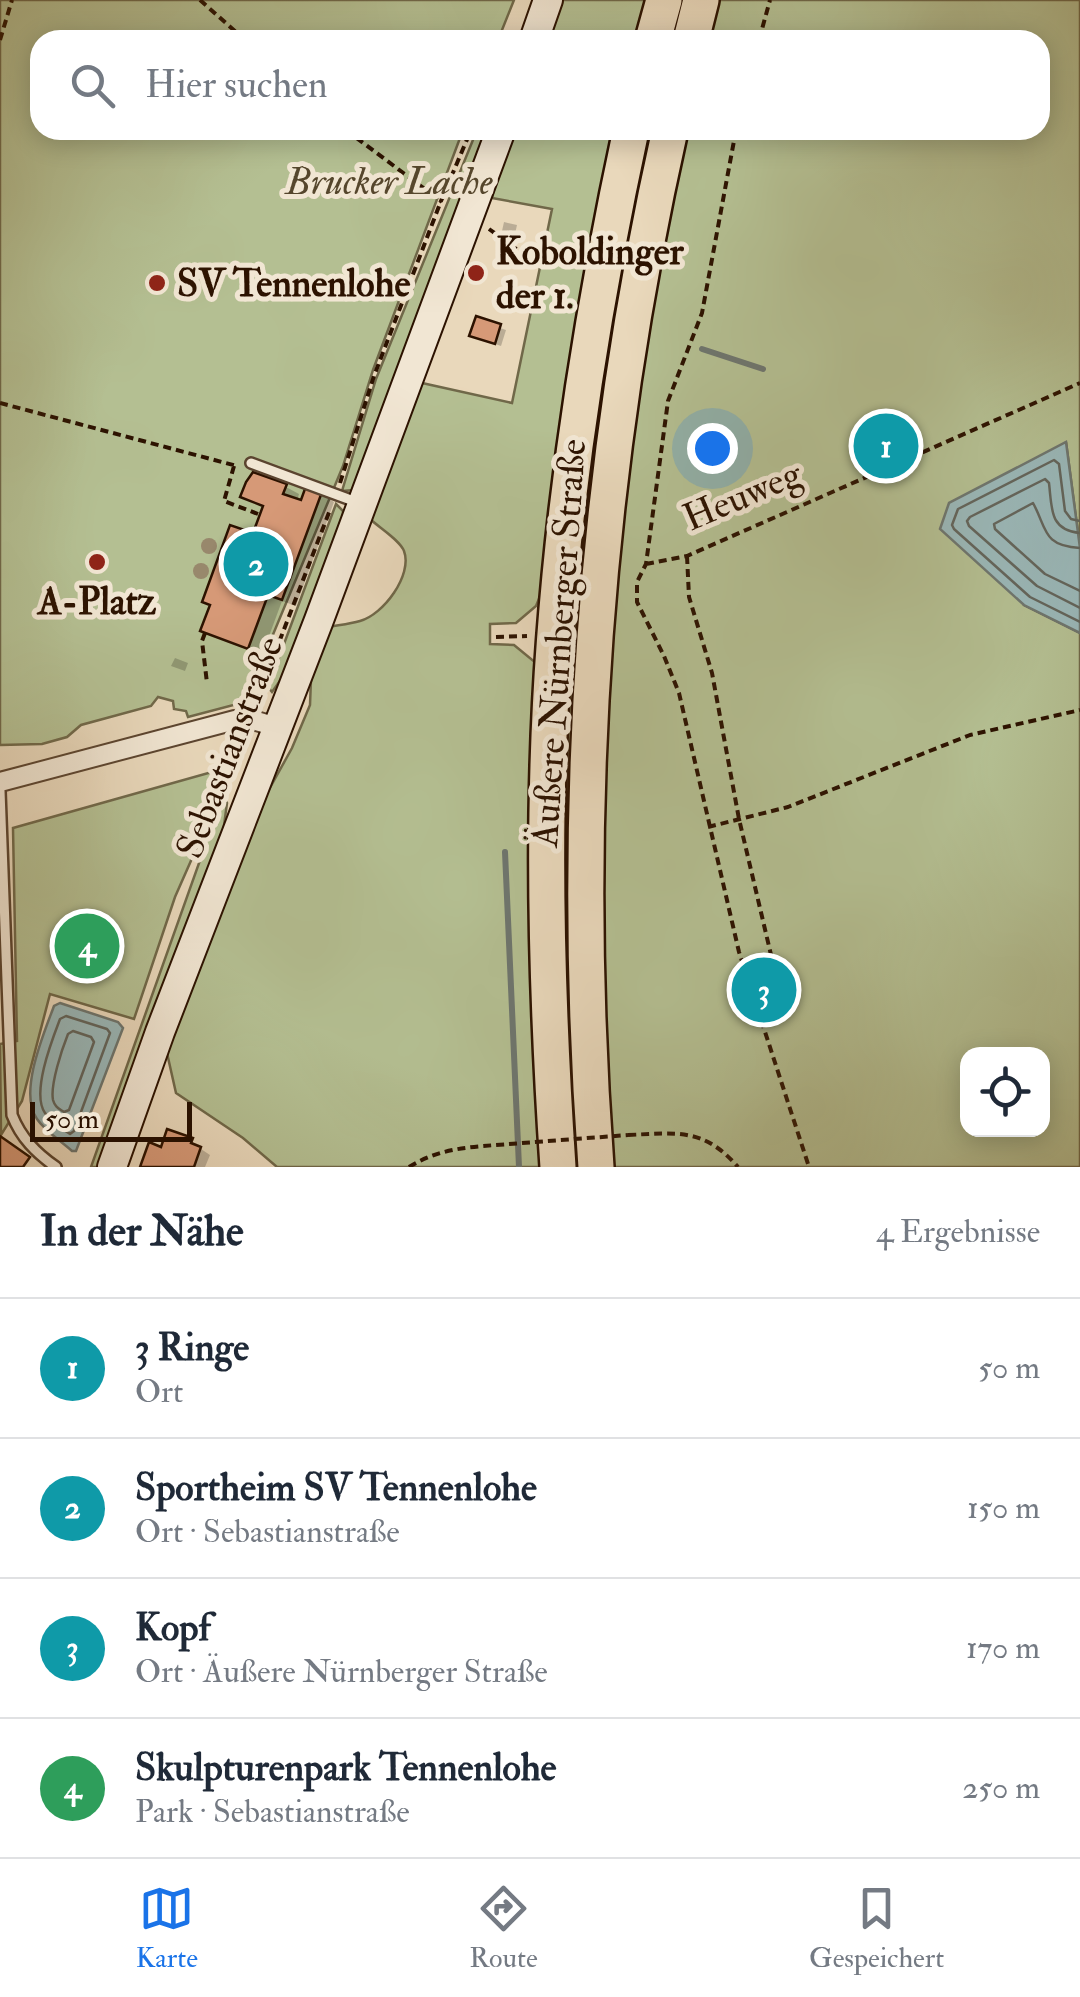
<!DOCTYPE html>
<html lang="de">
<head>
<meta charset="utf-8">
<style>
  :root { --surface:#fff; --page:#f6f6f7; --text:#1f2937; --muted:#747a83; --line:#e0e1e3; --accent:#1a73e8 }
  body { margin:0; font-family:"IM FELL Double Pica",serif; background:var(--page); color:var(--text) }
  .controls { position:absolute; right:30px; bottom:30px; display:grid; overflow:hidden; border-radius:20px; box-shadow:0 5px 25px #0003 }
  .controls button { width:90px; height:90px; display:grid; place-items:center; padding:0; border:0; border-bottom:2px solid var(--line); background:var(--surface); color:var(--text); font:50px sans-serif }
  .scale { position:absolute; left:30px; bottom:25px; width:162px; box-sizing:border-box; padding-left:10px; border:5px solid #2c1200; border-top:0; font-size:28px; line-height:35px; white-space:nowrap; color:#2c1200; -webkit-text-stroke:8px #f1e6d3; paint-order:stroke }
  .you { position:absolute; left:712px; top:448px; width:35px; height:35px; margin:-25px; border:8px solid #fff; border-radius:50%; background:#1a73e8; box-shadow:0 0 0 15px #1a73e833 }
  .badge { display:grid; place-items:center; width:65px; height:65px; border-radius:50%; background:var(--accent); color:#fff; font-size:32px; font-weight:700 }
  .pin { position:absolute; translate:-50% -50%; border:5px solid #fff; box-shadow:0 2px 10px #0006 }
  .list { margin:0; padding:0; list-style:none }
  h2 { display:flex; justify-content:space-between; align-items:center; height:130px; margin:0; padding:0 40px; font-size:42px }
  h2 small { font-size:32px; font-weight:400; color:var(--muted) }
  .list li { display:grid; grid-template-columns:65px 1fr auto; gap:30px; align-items:center; box-sizing:border-box; height:140px; padding:0 40px; border-top:2px solid var(--line) }
  .list b { display:block; font-size:38px; white-space:nowrap }
  .list p { margin:0; font-size:32px; white-space:nowrap; color:var(--muted) }
  .list em { font-size:32px; font-style:normal; color:var(--muted) }
  .icon { flex:none; width:55px; height:55px; fill:none; stroke:currentColor; stroke-width:2; stroke-linecap:round; stroke-linejoin:round }
  .map { position:relative; flex:none; width:1080px; height:1167px; overflow:hidden }
  .search { position:absolute; background:var(--surface); box-shadow:0 5px 25px #0003; left:30px; right:30px; top:30px; height:110px; display:flex; align-items:center; gap:25px; box-sizing:border-box; padding:0 35px; border-radius:30px; color:var(--muted); font-size:38px }
  .sheet { height:690px; background:var(--surface) }
  nav { display:flex; justify-content:space-around; align-items:center; box-sizing:border-box; height:140px; border-top:2px solid var(--line); background:var(--surface); font-size:28px; color:var(--muted) }
  nav a { display:grid; justify-items:center; gap:5px }
  nav .on { color:var(--accent) }
  .map>svg:first-child { display:block }
  .green { fill:#b4bf92; stroke:#706849; stroke-width:2.5; fill-rule:evenodd }
  .water { fill:#9ab8b9; stroke:#6e766f; stroke-width:2.5 }
  .shadow { fill:#0003 }
  .lines { fill:none; stroke-linecap:round; stroke-linejoin:round }
  .shore { stroke:#63655c; stroke-width:2.5 }
  .stream { stroke:#6e766f; stroke-width:6 }
  .building { fill:#d69977; stroke:#2c1200; stroke-width:2.5 }
  .lane-casing { stroke:#5b442f; stroke-width:14 }
  .street-casing { stroke:#5b442f; stroke-width:22 }
  .secondary-casing { stroke:#2c1200; stroke-width:32 }
  .highway-casing { stroke:#2c1200; stroke-width:40 }
  .path { stroke:#2c1200; stroke-width:4; stroke-dasharray:8 5; stroke-linecap:butt }
  .lane { stroke:#f1e6d3; stroke-width:9 }
  .street { stroke:#f1e6d3; stroke-width:18 }
  .secondary { stroke:#f1e6d3; stroke-width:28 }
  .highway { stroke:#e9d8bb; stroke-width:35 }
  .path-bridge { stroke:#2c1200; stroke-width:4; stroke-dasharray:8 5; stroke-linecap:butt }
  .tree { fill:#98886c }
  .poi-dot { fill:#8f2418; stroke:#f1e6d3; stroke-width:4 }
  .labels { text-anchor:middle; stroke-width:10; stroke-linejoin:round; paint-order:stroke }
  .park-label { font-size:38px; font-style:italic; fill:#55462c; stroke:#f1e6d3 }
  .poi-label { font-size:38px; font-weight:bold; fill:#2c1200; stroke:#f1e6d3; text-anchor:start }
  .street-label { font-size:38px; fill:#2c1200; stroke:#f1e6d3 }
</style>
</head>
<body>
<div class="map">
<svg width="1080" height="1167" viewBox="0 0 1080 1167">
  <rect width="100%" height="100%" fill="#e9d8bb"/>
  <filter id="stains"><feTurbulence type="fractalNoise" baseFrequency=".002" numOctaves="4"/><feColorMatrix values="0 0 0 0 .2 0 0 0 0 .09 0 0 0 0 .02 0 0 0 .5 -.17"/></filter>
  <radialGradient id="worn" r=".72"><stop offset=".6" stop-color="#630" stop-opacity="0"/><stop offset="1" stop-color="#630" stop-opacity=".3"/></radialGradient>
  <!-- green -->
  <path class="green" d="M0 0H514L498 40H40V130H463L373 370 343 466 245 702 188 717 186 711 174 709 173 701 158 697 151 706 81 725 67 737 42 744 0 745Z
    M560 0H646L636 40H545Z
    M714 0H1080V548L1066 442 1024 605 1080 633V1167H608L597 898 616 518 683 130H1040V40H704ZM968 1054H1042V1130H968Z
    M477 130H489L354 490 342 491 376 379Z
    M513 130H616L567 375 543 589 536 606 516 623 490 624V644L514 645 536 663 544 1167H277L243 1138 176 1093 167 1053 261 804 292 748 310 705 311 679 328 627C339 625 350 624 360 621 383 615 413 575 404 551 400 540 378 527 369 518L422 383 512 403 552 209 492 198 499 168Z
    M644 130H657L622 302 583 1167H570L562 1032 563 728 583 480Z
    M336 504 343 511V516L282 678 272 692 268 687Z
    M241 745 243 747 224 798 227 803 222 841 100 1167H91Z
    M219 770 208 822 175 897 134 1019 50 994 22 1101 1 1135 0 1044 17 1041 13 828Z"/>
  <!-- water -->
  <path class="water" d="M1066 442 1080 548V633L1024 605 940 529 949 503Z
    M60 1003 118 1022 123 1028 76 1151H72C61 1141 45 1131 37 1119 18 1093 44 1033 54 1006Z"/>
  <!-- shadow -->
  <path class="shadow" d="M504 222 517 225 515 234 502 231Z
    M477 320 506 330 501 346 478 338Z
    M254 475 286 487 299 494 297 501 302 503 321 494 334 502 296 606 282 601 262 655 217 638 204 630 255 536 265 507 243 496Z
    M175 658 188 663 185 671 171 666Z
    M169 1132 202 1146 201 1149 210 1155 205 1167H143L162 1150Z"/>
  <g class="lines">
    <!-- shore -->
    <path class="shore" d="M1080 521 1071 519 1065 511 1059 464 1054 460 958 509 952 525 954 529 1030 597 1080 622
      M1080 533C1049 530 1052 508 1049 483L1045 479 970 517 967 521 969 526 1037 586 1080 608
      M1080 548C1042 546 1047 528 1033 503L994 524 995 529 1045 574 1080 591
      M66 1016 107 1029 110 1033 74 1131 70 1134C62 1129 50 1121 45 1113 31 1093 52 1040 60 1019Z
      M73 1031 91 1037 94 1042 69 1110 64 1112C58 1108 55 1107 53 1100 50 1085 62 1049 68 1034Z"/>
    <!-- stream -->
    <path class="stream" d="M702 349 763 369
      M505 852 519 1167"/>
  </g>
  <!-- building -->
  <path class="building" d="M476 316 501 324 495 344 469 336Z
    M253 472 287 484 283 494 301 500 306 486 322 492 282 600 268 595 248 649 200 631 210 605 202 602 230 525 253 533 263 506 240 497 246 482Z
    M167 1129 193 1138 191 1143 201 1147 194 1167H140L149 1142 161 1147Z
    M0 1136 30 1157 23 1167H0Z"/>
  <g class="lines">
    <defs>
      <path id="lane" d="M251 463 359 503
        M0 791 12 1115C21 1138 36 1153 56 1167"/>
      <path id="street" d="M0 782 235 720 249 719 277 727"/>
      <path id="secondary" d="M534 40 548 0
        M112 1167 160 1032 319 620 501 130"/>
      <path id="highway" d="M653 40 664 0
        M691 40 701 0
        M558 1167C549 1034 544 900 548 766 554 552 586 339 631 130
        M596 1167C570 817 593 472 670 130"/>
    </defs>
    <!-- lane casing -->
    <use href="#lane" class="lane-casing"/>
    <!-- street casing -->
    <use href="#street" class="street-casing"/>
    <!-- secondary casing -->
    <use href="#secondary" class="secondary-casing"/>
    <!-- highway casing -->
    <use href="#highway" class="highway-casing"/>
    <!-- path -->
    <path class="path" d="M200 0 245 40
      M0 40 12 0
      M759 40 770 0
      M346 130 442 202
      M736 130 702 313 668 401 646 564 637 582V602L664 656 679 693 739 952 809 1167
      M489 229 519 251
      M0 403 237 466
      M234 466 224 501 258 514
      M340 483 374 376 441 201 471 130
      M687 556 689 597 712 673 739 819 776 976 761 1018
      M646 564 687 556 1080 383
      M205 633 202 641 207 683
      M496 637 527 636
      M256 702 330 510
      M708 827 788 807 970 735 1080 710
      M197 861 214 805 241 739
      M628 1135C677 1133 703 1127 738 1167
      M409 1167C441 1147 473 1147 509 1144"/>
    <!-- lane -->
    <use href="#lane" class="lane"/>
    <!-- street -->
    <use href="#street" class="street"/>
    <!-- secondary -->
    <use href="#secondary" class="secondary"/>
    <!-- highway -->
    <use href="#highway" class="highway"/>
    <!-- path-bridge -->
    <path class="path-bridge" d="M509 1144 628 1135"/>
  </g>
  <!-- trees -->
  <g class="tree">
    <circle cx="209" cy="546" r="8"/>
    <circle cx="201" cy="571" r="8"/>
  </g>
  <!-- markers -->
  <g class="poi-dot">
    <circle cx="476" cy="273" r="10"/>
    <circle cx="157" cy="283" r="10"/>
    <circle cx="97" cy="562" r="10"/>
  </g>
  <g class="labels">
    <!-- park labels -->
    <g class="park-label">
      <text x="389" y="194">Brucker Lache</text>
    </g>
    <!-- poi labels -->
    <g class="poi-label">
      <text x="496" y="264">Koboldinger<tspan x="496" dy="44">der 1.</tspan></text>
      <text x="177" y="296">SV Tennenlohe</text>
      <text x="97" y="614" text-anchor="middle">A-Platz</text>
    </g>
    <!-- street labels -->
    <g class="street-label">
      <text transform="translate(742 495) rotate(-23)" y="13">Heuweg</text>
      <text transform="translate(558 643) rotate(-86)" y="13">Äußere Nürnberger Straße</text>
      <text transform="translate(229 747) rotate(-69)" y="13">Sebastianstraße</text>
    </g>
  </g>
  <rect width="100%" height="100%" filter="url(#stains)"/>
  <rect width="100%" height="100%" fill="url(#worn)"/>
</svg>
<div class="controls">
<button><svg class="icon" aria-label="locate" viewBox="0 0 24 24"><circle cx="12" cy="12" r="6"/><path d="M12 2v4M12 18v4M2 12h4M18 12h4"/></svg></button>
</div>
<div class="scale">50 m</div>
<div class="you"></div>
<div class="pin badge" style="left:886px;top:446px;background:#0f9aa8">1</div>
<div class="pin badge" style="left:256px;top:564px;background:#0f9aa8">2</div>
<div class="pin badge" style="left:764px;top:990px;background:#0f9aa8">3</div>
<div class="pin badge" style="left:87px;top:946px;background:#2e9e5b">4</div>
<div class="search"><svg class="icon" aria-label="search" viewBox="0 0 24 24"><circle cx="10" cy="10" r="6"/><path d="M15 15l6 6"/></svg>Hier suchen</div>
</div>
<section class="sheet">
<h2>In der Nähe<small>4 Ergebnisse</small></h2>
<ul class="list">
<li><span class="badge" style="background:#0f9aa8">1</span><div><b>3 Ringe</b><p>Ort</p></div><em>50 m</em></li>
<li><span class="badge" style="background:#0f9aa8">2</span><div><b>Sportheim SV Tennenlohe</b><p>Ort · Sebastianstraße</p></div><em>150 m</em></li>
<li><span class="badge" style="background:#0f9aa8">3</span><div><b>Kopf</b><p>Ort · Äußere Nürnberger Straße</p></div><em>170 m</em></li>
<li><span class="badge" style="background:#2e9e5b">4</span><div><b>Skulpturenpark Tennenlohe</b><p>Park · Sebastianstraße</p></div><em>250 m</em></li>
</ul>
</section>
<nav>
<a class="on"><svg class="icon" aria-label="map" viewBox="0 0 24 24"><path d="M3 6l6-2 6 2 6-2v14l-6 2-6-2-6 2zM9 4v14M15 6v14"/></svg>Karte</a>
<a><svg class="icon" aria-label="directions" viewBox="0 0 24 24"><path d="M12 3l9 9-9 9-9-9zM9 14v-3h6M13 9l2 2-2 2"/></svg>Route</a>
<a><svg class="icon" aria-label="saved" viewBox="0 0 24 24"><path d="M7 4h10v16l-5-4-5 4z"/></svg>Gespeichert</a>
</nav>
</body>
</html>
